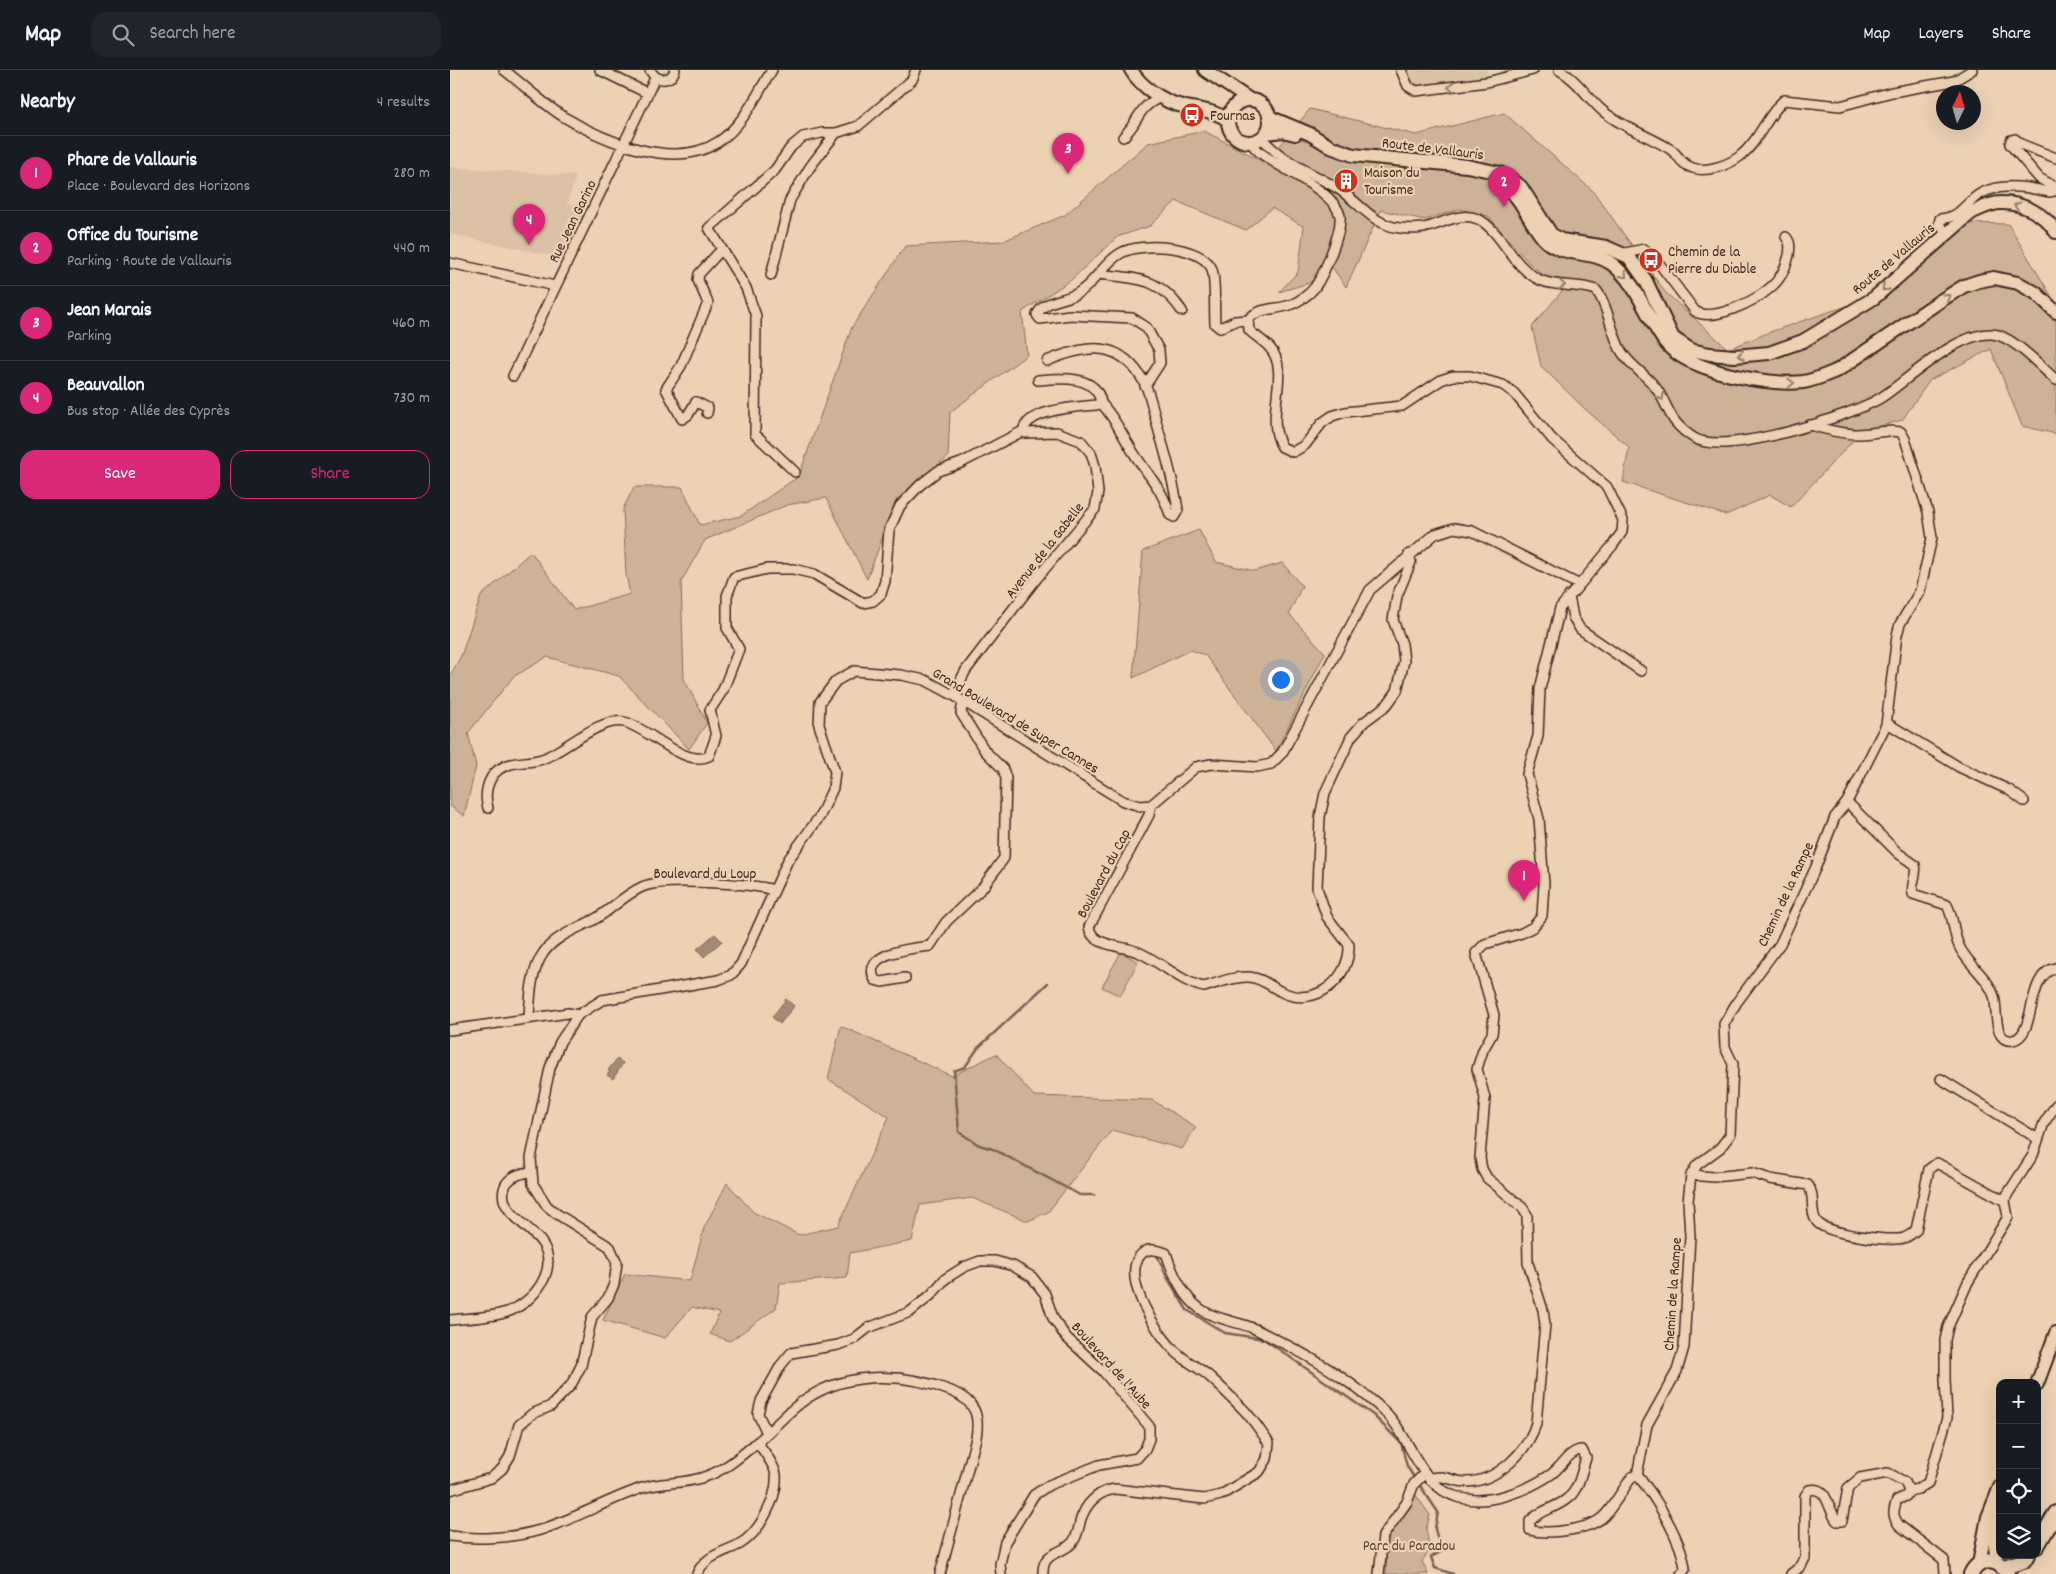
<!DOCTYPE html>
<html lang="en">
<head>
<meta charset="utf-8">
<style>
  :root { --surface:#171b24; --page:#20242c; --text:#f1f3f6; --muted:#9ea1a6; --line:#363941; --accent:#db2777 }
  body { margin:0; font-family:Dekko,sans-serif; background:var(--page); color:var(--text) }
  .controls { position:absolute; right:15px; bottom:15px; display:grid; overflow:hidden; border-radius:10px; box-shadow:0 5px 20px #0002 }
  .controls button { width:45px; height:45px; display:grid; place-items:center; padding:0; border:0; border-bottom:1px solid var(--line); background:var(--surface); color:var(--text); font:25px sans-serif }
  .compass { position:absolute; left:1486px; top:15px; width:45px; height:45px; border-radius:50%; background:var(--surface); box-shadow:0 5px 20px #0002; rotate:5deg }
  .you { position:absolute; left:830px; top:609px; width:18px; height:18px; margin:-12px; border:4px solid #fff; border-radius:50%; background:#1a73e8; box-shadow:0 0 0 8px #1a73e833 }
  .badge { display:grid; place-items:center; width:32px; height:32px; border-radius:50%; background:var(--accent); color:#fff; font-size:16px; font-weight:700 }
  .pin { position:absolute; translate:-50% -41px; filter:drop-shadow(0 1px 2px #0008) }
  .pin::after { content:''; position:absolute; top:26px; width:18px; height:15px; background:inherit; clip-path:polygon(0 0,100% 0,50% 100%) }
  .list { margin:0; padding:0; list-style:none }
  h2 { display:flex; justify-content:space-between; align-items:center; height:65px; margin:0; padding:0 20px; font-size:21px }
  h2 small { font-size:16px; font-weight:400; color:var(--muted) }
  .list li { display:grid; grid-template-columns:32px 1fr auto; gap:15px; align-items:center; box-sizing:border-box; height:75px; padding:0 20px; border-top:1px solid var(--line) }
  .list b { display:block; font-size:19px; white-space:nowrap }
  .list p { margin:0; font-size:16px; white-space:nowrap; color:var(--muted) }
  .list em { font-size:16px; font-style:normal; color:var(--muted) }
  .actions { display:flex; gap:10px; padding:15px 20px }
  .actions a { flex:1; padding:11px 0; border:1px solid var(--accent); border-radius:15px; text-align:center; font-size:18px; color:var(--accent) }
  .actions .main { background:var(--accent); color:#fff }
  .icon { flex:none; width:28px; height:28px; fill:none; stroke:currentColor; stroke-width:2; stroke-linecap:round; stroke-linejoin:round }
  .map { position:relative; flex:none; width:1606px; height:1504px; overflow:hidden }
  header { display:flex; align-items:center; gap:30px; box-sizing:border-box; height:70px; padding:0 25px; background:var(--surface); border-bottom:1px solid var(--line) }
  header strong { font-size:24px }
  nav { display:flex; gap:28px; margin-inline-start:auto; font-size:18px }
  .search { width:350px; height:45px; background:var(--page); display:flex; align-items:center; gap:12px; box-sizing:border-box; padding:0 18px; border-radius:15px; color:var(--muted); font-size:19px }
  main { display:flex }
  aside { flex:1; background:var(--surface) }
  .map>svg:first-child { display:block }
  .built { fill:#dcc2a5 }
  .green { fill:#ccb398; stroke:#846e5b }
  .water { fill:#a28b74; stroke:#796452 }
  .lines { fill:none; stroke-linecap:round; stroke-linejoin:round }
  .stream { stroke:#796452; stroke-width:2.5 }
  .street-casing { stroke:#3b2a1e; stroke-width:12 }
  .secondary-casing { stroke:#3b2a1e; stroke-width:16 }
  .primary-casing { stroke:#3b2a1e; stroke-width:18 }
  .street { stroke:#ecd1b3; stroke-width:9 }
  .secondary { stroke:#ecd1b3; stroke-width:12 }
  .primary { stroke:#ecd1b3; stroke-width:14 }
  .oneway { stroke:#947e68 }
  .labels { text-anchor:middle; stroke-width:4.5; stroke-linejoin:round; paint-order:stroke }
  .poi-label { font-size:15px; fill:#3b2a1e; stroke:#ecd1b3; text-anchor:start }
  .street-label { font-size:15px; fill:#3b2a1e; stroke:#ecd1b3 }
  .park-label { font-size:15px; fill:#513f30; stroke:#ecd1b3 }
</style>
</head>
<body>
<header>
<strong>Map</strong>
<div class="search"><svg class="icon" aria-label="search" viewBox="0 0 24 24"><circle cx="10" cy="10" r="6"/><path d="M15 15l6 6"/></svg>Search here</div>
<nav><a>Map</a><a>Layers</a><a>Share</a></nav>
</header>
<main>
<aside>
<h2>Nearby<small>4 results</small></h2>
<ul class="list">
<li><span class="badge">1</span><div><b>Phare de Vallauris</b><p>Place · Boulevard des Horizons</p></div><em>280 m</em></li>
<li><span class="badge">2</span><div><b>Office du Tourisme</b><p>Parking · Route de Vallauris</p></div><em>440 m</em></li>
<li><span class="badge">3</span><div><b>Jean Marais</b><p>Parking</p></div><em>460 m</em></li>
<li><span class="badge">4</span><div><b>Beauvallon</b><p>Bus stop · Allée des Cyprès</p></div><em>730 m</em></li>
</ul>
<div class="actions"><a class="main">Save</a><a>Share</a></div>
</aside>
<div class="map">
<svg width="1606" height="1504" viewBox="0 0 1606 1504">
  <rect width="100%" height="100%" fill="#ecd1b3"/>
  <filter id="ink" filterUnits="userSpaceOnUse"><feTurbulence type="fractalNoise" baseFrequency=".02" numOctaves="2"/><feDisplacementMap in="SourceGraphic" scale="10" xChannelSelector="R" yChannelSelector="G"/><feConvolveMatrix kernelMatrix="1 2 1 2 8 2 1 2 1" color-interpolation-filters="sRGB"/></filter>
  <g filter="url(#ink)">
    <!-- built -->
    <path class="built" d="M958 0H1036L1041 7 964 18Z
      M0 97 126 106 117 134 138 137 116 189 0 164Z"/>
    <!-- green -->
    <path class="green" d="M860 39 966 65 1054 43 1143 121 1215 222 1278 279 1320 262 1417 229 1516 153 1558 154 1606 234V364L1572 356 1541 279 1480 310 1452 350 1411 362 1341 437 1320 425 1276 445 1173 412 1179 377 1135 339 1091 296 1082 257 1112 221 1079 193 1038 146 1010 139 975 150 931 140 896 217 882 197 859 213 829 222 848 202 854 157 822 138 796 160 726 131 700 156 667 167 621 210 572 242 577 285 500 342 498 387 447 429 417 509 376 428 337 435 255 470 231 512 234 609 257 653 239 679 169 606 97 587 63 607 18 663 26 696 14 746 0 736V606L11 586 31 526 81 482 124 540 180 524 176 505 173 439 184 417H232L250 455 291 446 349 406 402 257 455 176 553 171 615 145 698 73 754 61 816 93Z
      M749 460 766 492 805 501 832 493 852 516 839 544 875 583 826 681 755 585 740 580 683 608 693 481Z
      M671 882 688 892 670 926 652 917Z
      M391 956 502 1006 546 984 584 1026 702 1030 746 1057 732 1079 662 1060 598 1142 578 1151 522 1128 470 1135 462 1171 400 1183 397 1208 330 1213 326 1238 280 1271 260 1264 269 1243 242 1237 215 1268 153 1250 175 1204 240 1211 254 1158 277 1113 303 1142 349 1165 388 1156 439 1047 378 1009Z
      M965 1424 980 1445 976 1459 980 1480 972 1491 978 1504H936L937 1471Z"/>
    <!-- water -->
    <path class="water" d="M265 864 272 871 254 887 247 879Z
      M336 929 344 936 330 954 322 947Z
      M167 989 173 993 163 1009 157 1005 160 1001 158 1000Z"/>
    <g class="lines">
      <!-- stream -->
      <path class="stream" d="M598 913 528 978 515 997 504 1001 509 1062 529 1075 543 1079 630 1125H644
        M706 1183 717 1207 737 1240 775 1263 814 1269 923 1345 951 1373 957 1396 963 1406
        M971 1417 988 1442 985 1459 991 1482 981 1487 985 1498 1003 1504"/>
      <defs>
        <path id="street" d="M54 0C74 15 93 34 114 47 154 71 224 101 268 72 293 56 307 24 322 0
          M150 0 197 23
          M200 0C205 9 213 12 222 6L225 0
          M951 0 958 16 966 21 1037 12 1083 0
          M1109 0C1127 9 1139 30 1154 42 1174 58 1199 66 1220 79 1229 85 1231 95 1243 98 1256 103 1278 95 1289 87 1309 72 1316 46 1334 30L1390 36 1442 22 1504 11 1522 0
          M673 67C690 51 686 38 711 27
          M812 68C831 91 862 103 887 118 908 131 924 156 950 158 957 159 966 159 973 158 991 155 1009 141 1028 149 1051 160 1062 197 1090 210 1108 218 1128 213 1146 220 1156 231 1162 263 1170 279 1179 296 1195 303 1206 318 1221 339 1217 351 1244 368 1274 387 1402 346 1432 327 1459 309 1507 262 1542 264 1562 265 1591 297 1606 310
          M801 72C809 92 884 116 890 146 892 162 874 204 865 217 859 225 848 232 840 235 826 240 808 237 798 250L799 260C805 266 814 271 820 278 842 303 813 346 832 377L843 382 855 375 872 353 882 346 895 342 952 336 991 310 1003 306H1020L1053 315 1064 323 1102 369 1157 417 1173 450 1172 462 1163 475 1110 538 1090 619 1088 666 1077 704 1089 749 1094 814 1092 846 1083 857 1072 863 1035 874 1026 883 1044 945 1042 964 1033 980 1027 999 1035 1028 1030 1088 1032 1099 1037 1108 1072 1137 1077 1145 1078 1193 1093 1240 1095 1254 1086 1353C1078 1381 1048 1411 1017 1412 1001 1412 995 1403 979 1409
          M1497 164 1489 154 1490 149C1508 147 1509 141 1522 130 1542 111 1575 116 1599 122L1604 121 1605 117 1589 108 1560 74 1561 70 1565 69 1573 75 1606 88
          M1171 184 1194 179 1211 196 1245 241C1262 253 1305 231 1320 218 1330 210 1336 198 1339 185 1340 178 1341 173 1336 167
          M0 193 105 216
          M648 204C687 209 708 206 732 241
          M321 205 340 130 360 97 386 63 408 56 462 10 466 0
          M597 291C638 274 671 269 695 314 701 327 704 344 708 358 716 386 724 412 728 440L724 447 720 445C713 420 698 405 685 385 673 367 666 349 651 333
          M63 306 205 8
          M695 316 710 293 709 280 696 257 682 248 620 245 590 249 587 245C593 230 613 231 626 224 644 215 653 193 671 183 691 172 748 175 761 197 766 206 764 241 765 254L770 258 785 251 798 250
          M257 343 258 338 246 332 238 345 232 349 216 319 231 296 258 233 248 210 249 204 272 179
          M345 402 305 364 306 246 296 218 259 158 325 100 341 77 353 67 372 63H386
          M1119 526 1123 547 1130 559 1191 601
          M503 625 516 600 587 508 645 439 648 422 645 396 641 383 631 371 607 362 575 363 573 361C578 339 627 337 646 335L651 333C647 304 609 308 588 310
          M1437 653 1509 697 1559 720 1574 731
          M1397 732 1448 783 1465 795C1468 805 1460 814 1463 824L1497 835C1504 848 1503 863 1509 876 1517 894 1538 907 1544 926 1548 938 1542 973 1563 970 1587 966 1575 904 1606 898
          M701 735 699 745 639 857C642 877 672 875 688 882 710 891 730 912 754 917 768 913 784 906 799 907 813 908 822 918 834 923 866 937 900 909 899 875L877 847 867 818 870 747 875 723 901 667 914 652 937 635 947 621 954 591 952 574 943 550 947 526 961 492 959 484
          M38 738C34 725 37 709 48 700 61 690 77 694 92 689 114 681 150 647 174 652 199 658 235 698 259 686L266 666 260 640 273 620 289 579 277 558V526L284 507 317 499H343L364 504 413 533 423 531 431 524 435 511 439 460 450 436 470 415 488 401 511 393 573 361
          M455 908 432 912 425 910C410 883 463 878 480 876L496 852 533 817 554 788 556 708 553 699 535 681 511 643 513 632
          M79 948C80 926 81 900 94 882 107 865 127 859 145 849 161 840 174 825 192 817 212 808 301 813 323 820
          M0 960 118 943 128 945
          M1491 1009 1588 1069
          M1243 1103 1251 1106 1264 1107 1302 1103 1320 1109 1358 1115C1366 1125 1359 1142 1367 1152 1377 1164 1439 1172 1454 1168 1459 1166 1462 1164 1466 1160L1479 1099 1487 1093 1555 1131
          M0 1250C19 1248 39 1248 57 1242 83 1233 110 1200 92 1173 82 1157 45 1140 55 1116 60 1106 71 1103 81 1102
          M317 1363 308 1344 311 1331 331 1295 341 1283 388 1275 404 1269 418 1258 460 1242 481 1225 495 1209 514 1197 530 1191H545L563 1196 582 1207 595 1224 603 1248 616 1267 653 1301 699 1356V1369L695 1379 687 1388 649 1395 599 1415 584 1425 555 1472 550 1494 551 1504
          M1187 1405 1197 1355 1227 1301 1234 1277 1240 1166 1238 1131 1241 1105 1247 1095 1270 1078 1280 1065 1283 994 1275 977 1274 954 1287 932 1330 874 1365 799 1385 747 1397 732 1436 655 1447 565 1450 554 1470 521 1482 468 1478 442 1455 369 1451 362C1436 359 1422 364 1407 364 1391 364 1375 359 1360 355
          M1187 1405C1205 1425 1233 1473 1235 1499L1231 1504
          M0 1420 41 1408 52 1399 60 1386 69 1355 82 1344 101 1336 121 1315 131 1296 142 1247 158 1228 164 1214 167 1193 160 1177 107 1144 97 1136 83 1114 81 1088 100 998 110 972 128 945 152 930 268 910 281 905 291 894 338 790 370 746 383 718 385 702 369 655 370 632 386 611 404 601 451 605 475 610 503 625 673 731 690 736 701 735 746 697 761 694 807 697 821 694 832 683 920 520 985 464 1004 458 1022 461 1128 514
          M1459 1421 1468 1419 1478 1413 1497 1348 1495 1309V1270L1498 1257 1518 1212 1558 1147 1555 1131 1557 1125 1583 1085 1594 1053 1606 1035
          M1459 1421 1456 1426 1447 1430C1443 1441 1442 1446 1449 1455L1494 1490 1495 1504
          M0 1466C27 1470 64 1468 90 1460 125 1449 157 1430 192 1418 211 1412 232 1414 251 1408 275 1401 292 1385 311 1369 326 1356 342 1337 359 1327 400 1301 457 1303 501 1321 525 1331 530 1345 526 1368L490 1504
          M247 1504C254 1486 275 1482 290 1474 309 1463 328 1428 326 1405 324 1394 314 1381 307 1372
          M593 1504C592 1481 611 1485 622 1473 630 1464 628 1453 633 1444 639 1430 651 1421 665 1419L754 1429 771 1425 809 1402 817 1389 819 1373C811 1362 803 1349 793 1339 782 1328 771 1317 760 1307 748 1297 733 1290 723 1279 706 1262 673 1210 689 1187 697 1176 706 1180 716 1183 723 1205 734 1230 755 1242 770 1250 789 1252 805 1259 834 1273 865 1289 891 1307 907 1318 925 1332 938 1345 964 1373 969 1418 1011 1428 1039 1435 1076 1421 1100 1405 1111 1398 1119 1380 1132 1380L1136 1388C1132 1400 1129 1420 1118 1428 1107 1438 1090 1440 1080 1451V1460C1098 1465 1142 1460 1155 1445 1165 1434 1173 1419 1182 1407L1187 1405
          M929 1504 933 1466 957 1432 964 1414 974 1404
          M1341 1504 1351 1496 1355 1488V1426L1359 1420C1379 1416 1377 1439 1387 1451H1392L1398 1418 1410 1408 1438 1403 1455 1412 1459 1421"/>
        <path id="secondary" d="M681 0C691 17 714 32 732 36 749 40 764 40 778 50
          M755 0 800 30
          M778 51a21 21 0 1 1 42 0a21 21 0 1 1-42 0Z
          M819 47 860 64 881 77 903 85 1017 96 1050 103 1061 109 1071 117 1101 164 1111 170 1156 177 1179 187 1196 211 1223 268 1241 280 1260 284 1284 286 1319 283 1353 271 1424 228 1521 143C1530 139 1540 133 1550 133 1572 132 1595 144 1606 162
          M816 63 833 61 845 64
          M1049 112C1072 125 1077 149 1093 168 1110 188 1142 179 1162 194 1188 214 1196 247 1215 272 1236 301 1318 316 1353 312 1366 310 1376 305 1388 300L1490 231 1514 216 1529 211 1544 208 1568 213 1586 223 1606 242
          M1587 1314 1606 1263
          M1547 1492 1545 1477 1549 1435
          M1529 1494 1538 1447 1550 1417"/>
        <path id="primary" d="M1587 1476 1606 1443
          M1554 1497 1573 1491 1578 1485
          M1521 1504C1529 1487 1549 1487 1557 1504"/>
      </defs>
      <!-- street casing -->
      <use href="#street" class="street-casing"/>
      <!-- secondary casing -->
      <use href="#secondary" class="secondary-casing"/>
      <!-- primary casing -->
      <use href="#primary" class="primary-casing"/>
      <!-- street -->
      <use href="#street" class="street"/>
      <!-- secondary -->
      <use href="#secondary" class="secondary"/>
      <!-- primary -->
      <use href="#primary" class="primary"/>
    </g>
    <!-- one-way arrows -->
    <defs><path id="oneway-chevron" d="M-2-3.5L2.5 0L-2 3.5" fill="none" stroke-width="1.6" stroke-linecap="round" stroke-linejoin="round" transform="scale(1.25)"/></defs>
    <g class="oneway">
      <use href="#oneway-chevron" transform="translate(1001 17) rotate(173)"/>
      <use href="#oneway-chevron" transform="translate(1567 136) rotate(-166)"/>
      <use href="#oneway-chevron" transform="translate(1174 205) rotate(48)"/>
      <use href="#oneway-chevron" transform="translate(1112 215) rotate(6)"/>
      <use href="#oneway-chevron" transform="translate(1435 218) rotate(137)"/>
      <use href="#oneway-chevron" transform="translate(1497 227) rotate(-32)"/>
      <use href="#oneway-chevron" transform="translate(1291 285) rotate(175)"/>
      <use href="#oneway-chevron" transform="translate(1341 313) rotate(-1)"/>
      <use href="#oneway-chevron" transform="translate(1211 327) rotate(63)"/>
    </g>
  </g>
  <!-- icons -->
  <defs>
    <symbol id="bus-disc" viewBox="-11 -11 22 22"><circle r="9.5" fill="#c8321e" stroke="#ecd1b3"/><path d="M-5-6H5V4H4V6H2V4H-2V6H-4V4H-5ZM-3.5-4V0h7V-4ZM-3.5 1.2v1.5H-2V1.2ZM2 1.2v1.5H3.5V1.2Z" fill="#fff"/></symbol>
    <symbol id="building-disc" viewBox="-11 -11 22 22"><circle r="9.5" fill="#c8321e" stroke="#ecd1b3"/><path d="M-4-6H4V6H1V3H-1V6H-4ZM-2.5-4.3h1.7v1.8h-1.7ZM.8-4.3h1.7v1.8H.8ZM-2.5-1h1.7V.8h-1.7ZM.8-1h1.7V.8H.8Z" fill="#fff"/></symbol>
  </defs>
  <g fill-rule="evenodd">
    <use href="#bus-disc" x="728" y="31" width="28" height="28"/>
    <use href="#building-disc" x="882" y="97" width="28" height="28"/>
    <use href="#bus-disc" x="1187" y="176" width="28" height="28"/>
  </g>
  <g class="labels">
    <!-- poi labels -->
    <g class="poi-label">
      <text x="760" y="50">Fournas</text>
      <text x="914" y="107">Maison du<tspan x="914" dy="17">Tourisme</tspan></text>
      <text x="1218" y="186">Chemin de la<tspan x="1218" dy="17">Pierre du Diable</tspan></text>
    </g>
    <!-- street labels -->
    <g class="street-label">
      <text transform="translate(983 78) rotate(7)" y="5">Route de Vallauris</text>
      <text transform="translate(122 151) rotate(-64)" y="5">Rue Jean Garino</text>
      <text transform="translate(1443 188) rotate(-40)" y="5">Route de Vallauris</text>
      <text transform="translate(594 480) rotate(-52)" y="5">Avenue de la Gabelle</text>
      <text transform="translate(566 650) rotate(31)" y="5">Grand Boulevard de Super Cannes</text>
      <text x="255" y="808">Boulevard du Loup</text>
      <text transform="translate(653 803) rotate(-62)" y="5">Boulevard du Cap</text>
      <text transform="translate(1335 824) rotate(-65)" y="5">Chemin de la Rampe</text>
      <text transform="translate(1222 1224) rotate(-86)" y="5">Chemin de la Rampe</text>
      <text transform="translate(662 1295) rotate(48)" y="5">Boulevard de l'Aube</text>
    </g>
    <!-- park labels -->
    <g class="park-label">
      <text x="959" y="1480">Parc du Paradou</text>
    </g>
  </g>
</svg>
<div class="controls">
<button>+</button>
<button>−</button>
<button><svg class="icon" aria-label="locate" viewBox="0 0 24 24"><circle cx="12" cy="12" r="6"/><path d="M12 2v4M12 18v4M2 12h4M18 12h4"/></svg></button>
<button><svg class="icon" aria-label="layers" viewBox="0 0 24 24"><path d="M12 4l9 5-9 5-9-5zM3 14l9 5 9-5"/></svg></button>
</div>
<svg class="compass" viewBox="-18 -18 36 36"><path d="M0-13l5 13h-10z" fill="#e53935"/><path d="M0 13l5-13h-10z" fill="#9ea1a6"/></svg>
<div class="you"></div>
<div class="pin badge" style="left:1074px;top:831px">1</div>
<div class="pin badge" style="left:1054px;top:137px">2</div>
<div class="pin badge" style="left:618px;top:104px">3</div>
<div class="pin badge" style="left:79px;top:175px">4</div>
</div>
</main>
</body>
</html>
